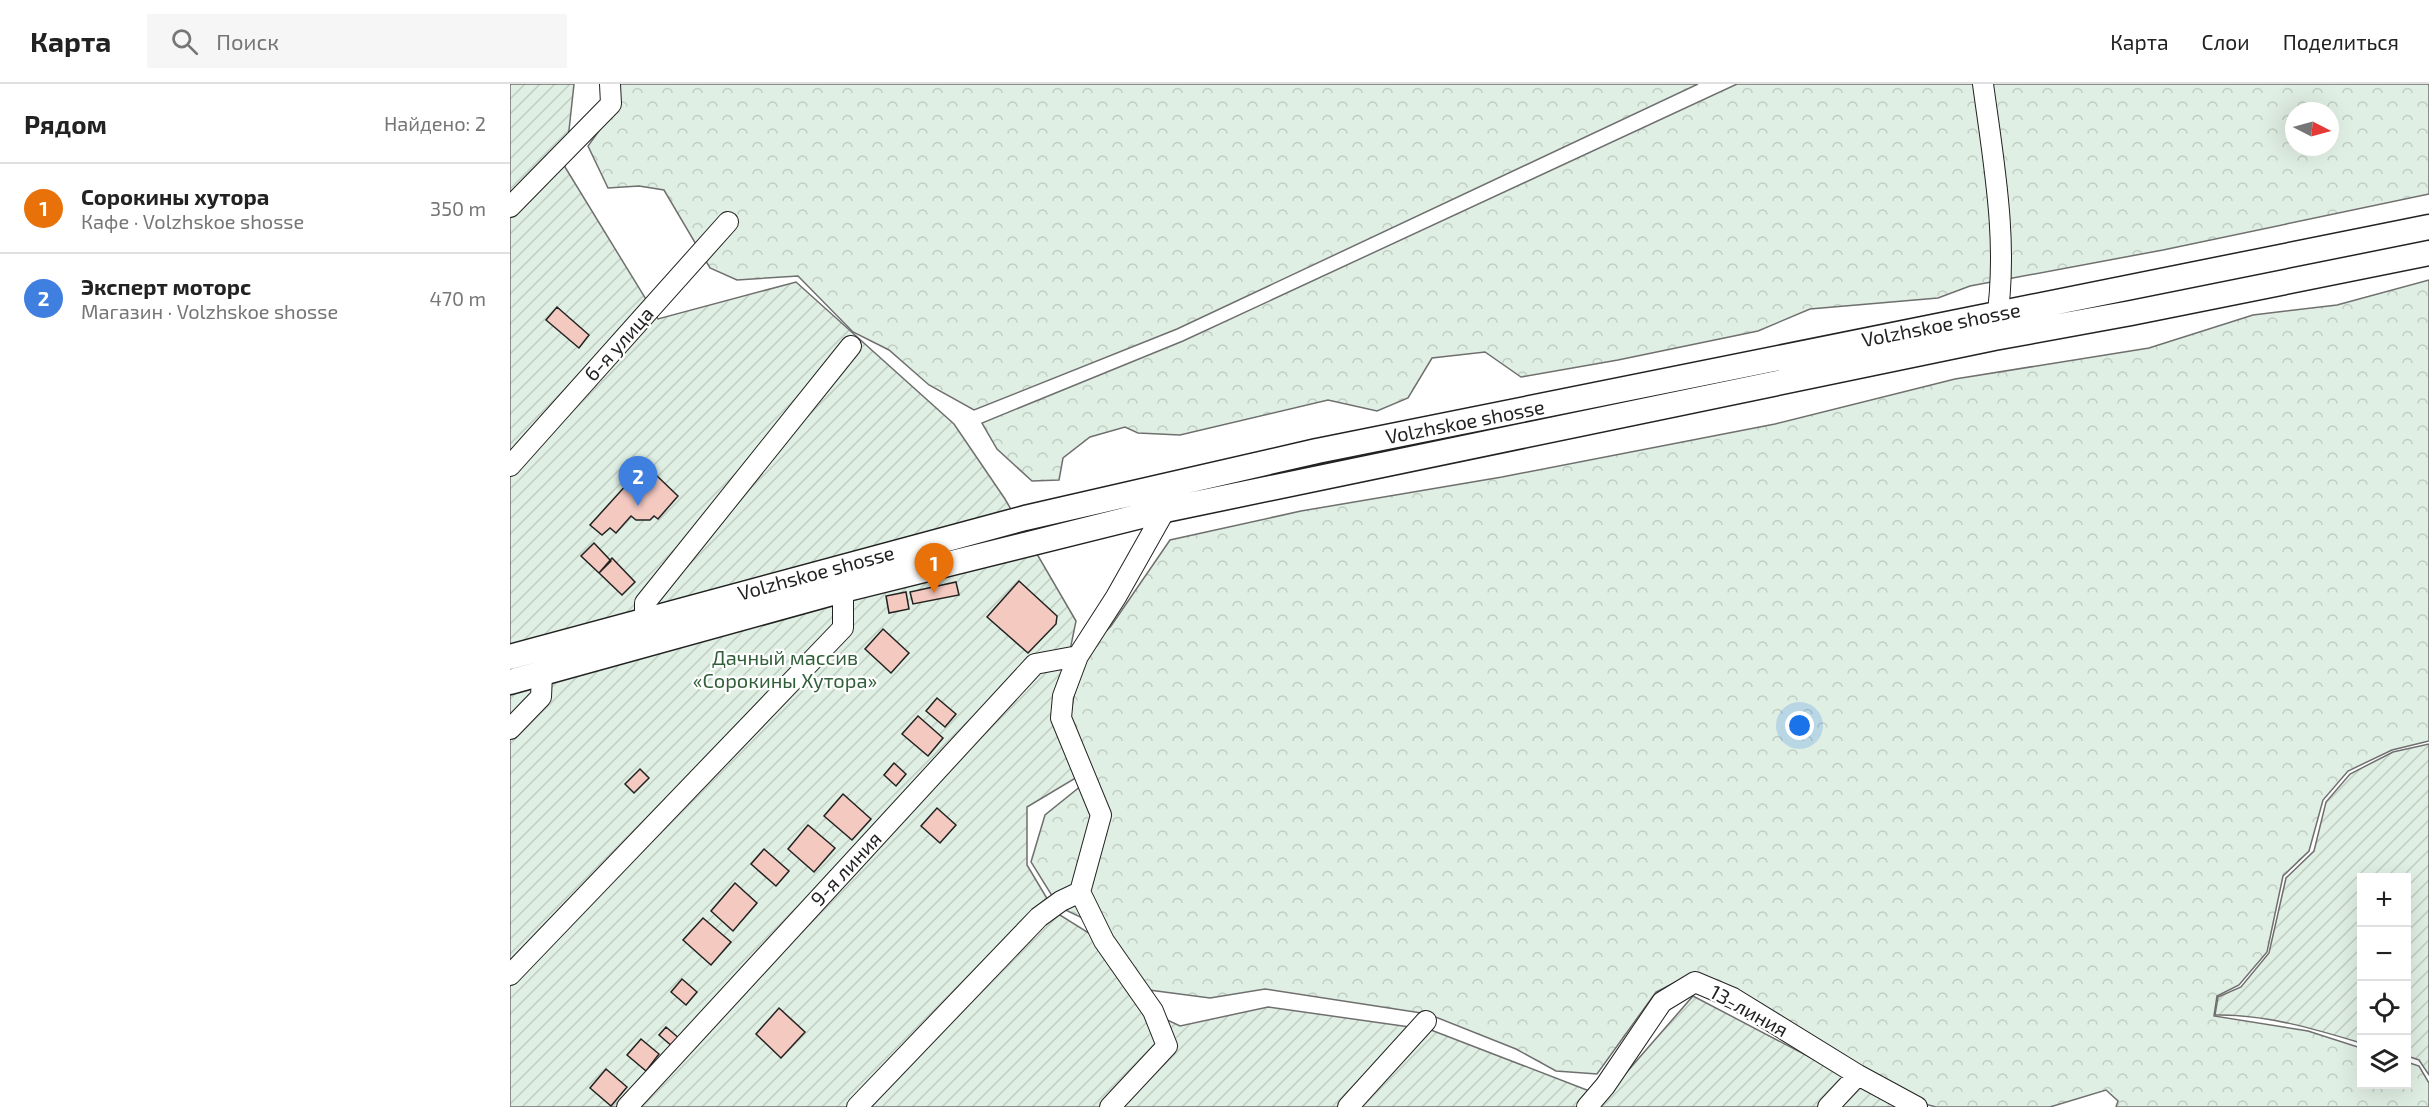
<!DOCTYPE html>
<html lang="ru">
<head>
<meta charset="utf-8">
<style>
  :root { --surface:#fff; --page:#f6f6f6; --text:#222; --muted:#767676; --line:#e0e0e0; --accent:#c62828 }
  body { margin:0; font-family:"Exo 2",sans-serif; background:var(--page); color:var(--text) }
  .controls { position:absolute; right:18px; bottom:18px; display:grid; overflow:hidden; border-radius:0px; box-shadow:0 6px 24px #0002 }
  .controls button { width:54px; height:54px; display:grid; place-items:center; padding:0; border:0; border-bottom:2px solid var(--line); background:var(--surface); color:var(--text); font:30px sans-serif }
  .compass { position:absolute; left:1775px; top:18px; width:54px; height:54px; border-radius:50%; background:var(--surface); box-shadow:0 6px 24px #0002; rotate:96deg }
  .you { position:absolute; left:1290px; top:642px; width:21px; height:21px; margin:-15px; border:4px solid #fff; border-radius:50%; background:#1a73e8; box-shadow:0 0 0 9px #1a73e833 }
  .badge { display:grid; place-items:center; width:39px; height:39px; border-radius:50%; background:var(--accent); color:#fff; font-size:20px; font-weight:700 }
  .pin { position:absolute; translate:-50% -50px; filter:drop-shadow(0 2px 3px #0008) }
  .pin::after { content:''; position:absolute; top:32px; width:21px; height:18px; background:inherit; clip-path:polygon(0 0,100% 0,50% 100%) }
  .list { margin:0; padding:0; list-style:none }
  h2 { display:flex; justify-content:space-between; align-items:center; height:78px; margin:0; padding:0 24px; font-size:26px }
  h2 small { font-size:20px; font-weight:400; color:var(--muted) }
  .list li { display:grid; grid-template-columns:39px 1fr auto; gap:18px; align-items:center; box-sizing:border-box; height:90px; padding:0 24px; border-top:2px solid var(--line) }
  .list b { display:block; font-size:22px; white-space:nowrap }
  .list p { margin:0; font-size:20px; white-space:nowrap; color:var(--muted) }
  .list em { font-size:20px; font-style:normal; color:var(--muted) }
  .icon { flex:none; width:33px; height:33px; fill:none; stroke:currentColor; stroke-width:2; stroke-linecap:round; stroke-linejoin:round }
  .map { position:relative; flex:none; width:1919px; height:1023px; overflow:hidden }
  header { display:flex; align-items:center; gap:36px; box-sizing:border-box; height:84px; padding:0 30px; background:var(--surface); border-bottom:2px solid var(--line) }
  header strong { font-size:28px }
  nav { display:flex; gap:33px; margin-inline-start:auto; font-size:21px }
  .search { width:420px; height:54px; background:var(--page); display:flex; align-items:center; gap:15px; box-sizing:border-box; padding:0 21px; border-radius:0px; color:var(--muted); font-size:22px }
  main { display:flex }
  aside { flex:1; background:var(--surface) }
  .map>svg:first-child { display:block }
  .forest { fill:url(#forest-crowns); stroke:#6f6f6f; stroke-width:1.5; fill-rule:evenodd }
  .garden { fill:url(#garden-furrows); stroke:#6f6f6f; stroke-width:1.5 }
  .building { fill:#f3c9c0; stroke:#222; stroke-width:1.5 }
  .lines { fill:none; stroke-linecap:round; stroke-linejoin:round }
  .minor-casing { stroke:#222; stroke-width:22 }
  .major-casing { stroke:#222; stroke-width:27 }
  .minor { stroke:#fff; stroke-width:20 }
  .major { stroke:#fff; stroke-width:24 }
  .labels { text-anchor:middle; stroke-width:4.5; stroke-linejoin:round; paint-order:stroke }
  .street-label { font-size:20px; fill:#222; stroke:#fff }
  .park-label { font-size:20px; fill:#2f5e38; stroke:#fff }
</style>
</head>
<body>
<header>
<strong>Карта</strong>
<div class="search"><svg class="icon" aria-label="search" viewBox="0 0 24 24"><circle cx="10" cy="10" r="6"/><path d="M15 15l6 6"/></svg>Поиск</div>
<nav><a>Карта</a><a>Слои</a><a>Поделиться</a></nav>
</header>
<main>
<aside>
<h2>Рядом<small>Найдено: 2</small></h2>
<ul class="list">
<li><span class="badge" style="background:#e8710a">1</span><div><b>Сорокины хутора</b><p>Кафе · Volzhskoe shosse</p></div><em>350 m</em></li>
<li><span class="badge" style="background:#3f7fe0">2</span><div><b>Эксперт моторс</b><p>Магазин · Volzhskoe shosse</p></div><em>470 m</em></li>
</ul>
</aside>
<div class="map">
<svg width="1919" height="1023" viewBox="0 0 1919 1023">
  <defs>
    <pattern id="forest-crowns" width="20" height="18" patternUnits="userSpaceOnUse" patternTransform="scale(1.5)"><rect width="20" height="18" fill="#e0efe3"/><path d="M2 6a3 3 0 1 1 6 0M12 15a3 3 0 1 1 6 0" fill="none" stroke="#c0cdc2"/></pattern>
    <pattern id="garden-furrows" width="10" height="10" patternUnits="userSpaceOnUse" patternTransform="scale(1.5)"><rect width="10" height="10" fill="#e0efe3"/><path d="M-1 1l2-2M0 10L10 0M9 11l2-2" fill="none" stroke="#c0cdc2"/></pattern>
  </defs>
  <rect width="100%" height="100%" fill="#fff"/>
  <!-- forest -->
  <path class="forest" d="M105 0H1188L667 245 464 326 419 301 379 266 343 248 288 192 227 196 200 184 154 106 129 102 98 104 78 62 104 26Z
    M1227 0H1919V110L1653 166 1460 202 1428 214 1300 225 1248 247 1108 276 1011 293 975 268 922 274 898 314 867 327 818 316 670 351 628 349 615 343 580 353 553 374 549 396 522 397 487 365 472 339 673 257ZM1784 27H1820V63H1784Z
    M1919 196V657L1882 666 1838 687 1813 716 1799 767 1773 792 1757 868 1729 901 1707 912 1704 932 1798 947 1851 964 1852 1000H1896L1897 978 1909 982 1919 999V1023H1606L1608 1017 1596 1006 1540 1023H1426L1411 1019 1230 907 1185 888 1146 908 1087 990 1046 987 1006 965 918 930 755 905 700 914 639 906 596 845 549 823 521 778 535 731 582 693 560 634 568 589 580 563 601 542 660 456 791 427 992 393 1265 340 1445 295 1639 264 1743 231 1827 221Z"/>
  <!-- garden -->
  <path class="garden" d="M0 0H64L55 83 148 235 286 198 444 340 495 415 566 537 545 640 569 692 517 723V781L545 828 582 851 632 924 670 942 758 923 921 946 1095 1013 1183 912 1395 1023H0Z
    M1919 660V991L1909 976 1897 972 1896 794H1852L1851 959C1805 945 1754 930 1705 931L1708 913 1731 903 1759 869 1776 794 1804 767 1816 718 1840 690 1883 668Z"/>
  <!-- building -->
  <path class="building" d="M47 223 79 251 69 264 36 236Z
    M146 391 168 412 148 435 144 432 140 436H126L121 432 106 449 100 444 92 451 80 441 118 399 124 405 132 397 136 400Z
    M84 459 101 477 89 489 71 472Z
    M102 474 125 498 112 511 89 489Z
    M509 497 547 532 546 540 518 569 477 533Z
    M446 498 449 511 403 520 400 508Z
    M396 508 399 525 379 529 376 512Z
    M373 545 399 569 381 589 355 565Z
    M427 614 446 630 435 643 416 627Z
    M408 632 433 654 418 672 392 650Z
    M384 679 396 690 386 702 374 691Z
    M130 685 139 694 124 709 115 700Z
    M333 710 361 735 342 756 314 732Z
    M427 724 446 741 430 759 411 742Z
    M298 741 325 764 304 788 278 765Z
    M254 765 279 787 266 802 241 780Z
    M225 799 247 819 223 847 201 827Z
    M193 834 221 858 201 881 173 856Z
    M172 895 187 908 176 921 161 908Z
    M269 924 295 948 271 974 246 950Z
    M156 943 170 955 163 963 149 951Z
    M131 955 149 970 136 987 117 971Z
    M96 985 117 1003 101 1022 80 1004Z"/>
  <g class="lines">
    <defs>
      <path id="minor" d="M1473 0C1484 81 1499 161 1486 242
        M0 123 101 20 100 0
        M0 382 218 138
        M135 537V519L341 262
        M0 645 31 613 32 590
        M0 891 333 544V506
        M117 1023 525 580 568 572
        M347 1023 529 833 551 817 570 808
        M600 1023 657 962 643 927 594 857 570 808 591 731 551 634 553 612 568 572 606 513 655 426
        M838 1023 916 937
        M1077 1023 1095 1002 1152 918 1185 898 1223 914 1348 991 1407 1023
        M1318 1023 1348 991"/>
      <path id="major" d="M0 573 515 434 807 367 1919 143
        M0 598 333 506 655 426 1484 254 1621 229 1919 169"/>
    </defs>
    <!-- minor casing -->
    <use href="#minor" class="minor-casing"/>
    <!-- major casing -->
    <use href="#major" class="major-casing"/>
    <!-- minor -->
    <use href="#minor" class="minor"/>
    <!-- major -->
    <use href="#major" class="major"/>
  </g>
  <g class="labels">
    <!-- street labels -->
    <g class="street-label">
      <text transform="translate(1431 241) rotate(-11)" y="7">Volzhskoe shosse</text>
      <text transform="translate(109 260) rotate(-48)" y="7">6-я улица</text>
      <text transform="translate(955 338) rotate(-11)" y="7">Volzhskoe shosse</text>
      <text transform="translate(306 489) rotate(-15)" y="7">Volzhskoe shosse</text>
      <text transform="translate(336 785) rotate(-47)" y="7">9-я линия</text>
      <text transform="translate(1239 927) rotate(29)" y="7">13-линия</text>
    </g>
    <!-- park labels -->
    <g class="park-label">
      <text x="275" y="581">Дачный массив<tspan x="275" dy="23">«Сорокины Хутора»</tspan></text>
    </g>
  </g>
</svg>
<div class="controls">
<button>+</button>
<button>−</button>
<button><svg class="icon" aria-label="locate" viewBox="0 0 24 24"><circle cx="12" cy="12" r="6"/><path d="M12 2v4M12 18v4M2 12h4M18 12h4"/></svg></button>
<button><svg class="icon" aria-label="layers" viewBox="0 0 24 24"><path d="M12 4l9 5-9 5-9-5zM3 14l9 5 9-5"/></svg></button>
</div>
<svg class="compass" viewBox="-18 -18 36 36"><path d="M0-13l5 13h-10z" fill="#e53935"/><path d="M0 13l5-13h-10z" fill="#767676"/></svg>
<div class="you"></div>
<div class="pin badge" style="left:424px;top:509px;background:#e8710a">1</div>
<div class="pin badge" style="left:128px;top:422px;background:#3f7fe0">2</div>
</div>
</main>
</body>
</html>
